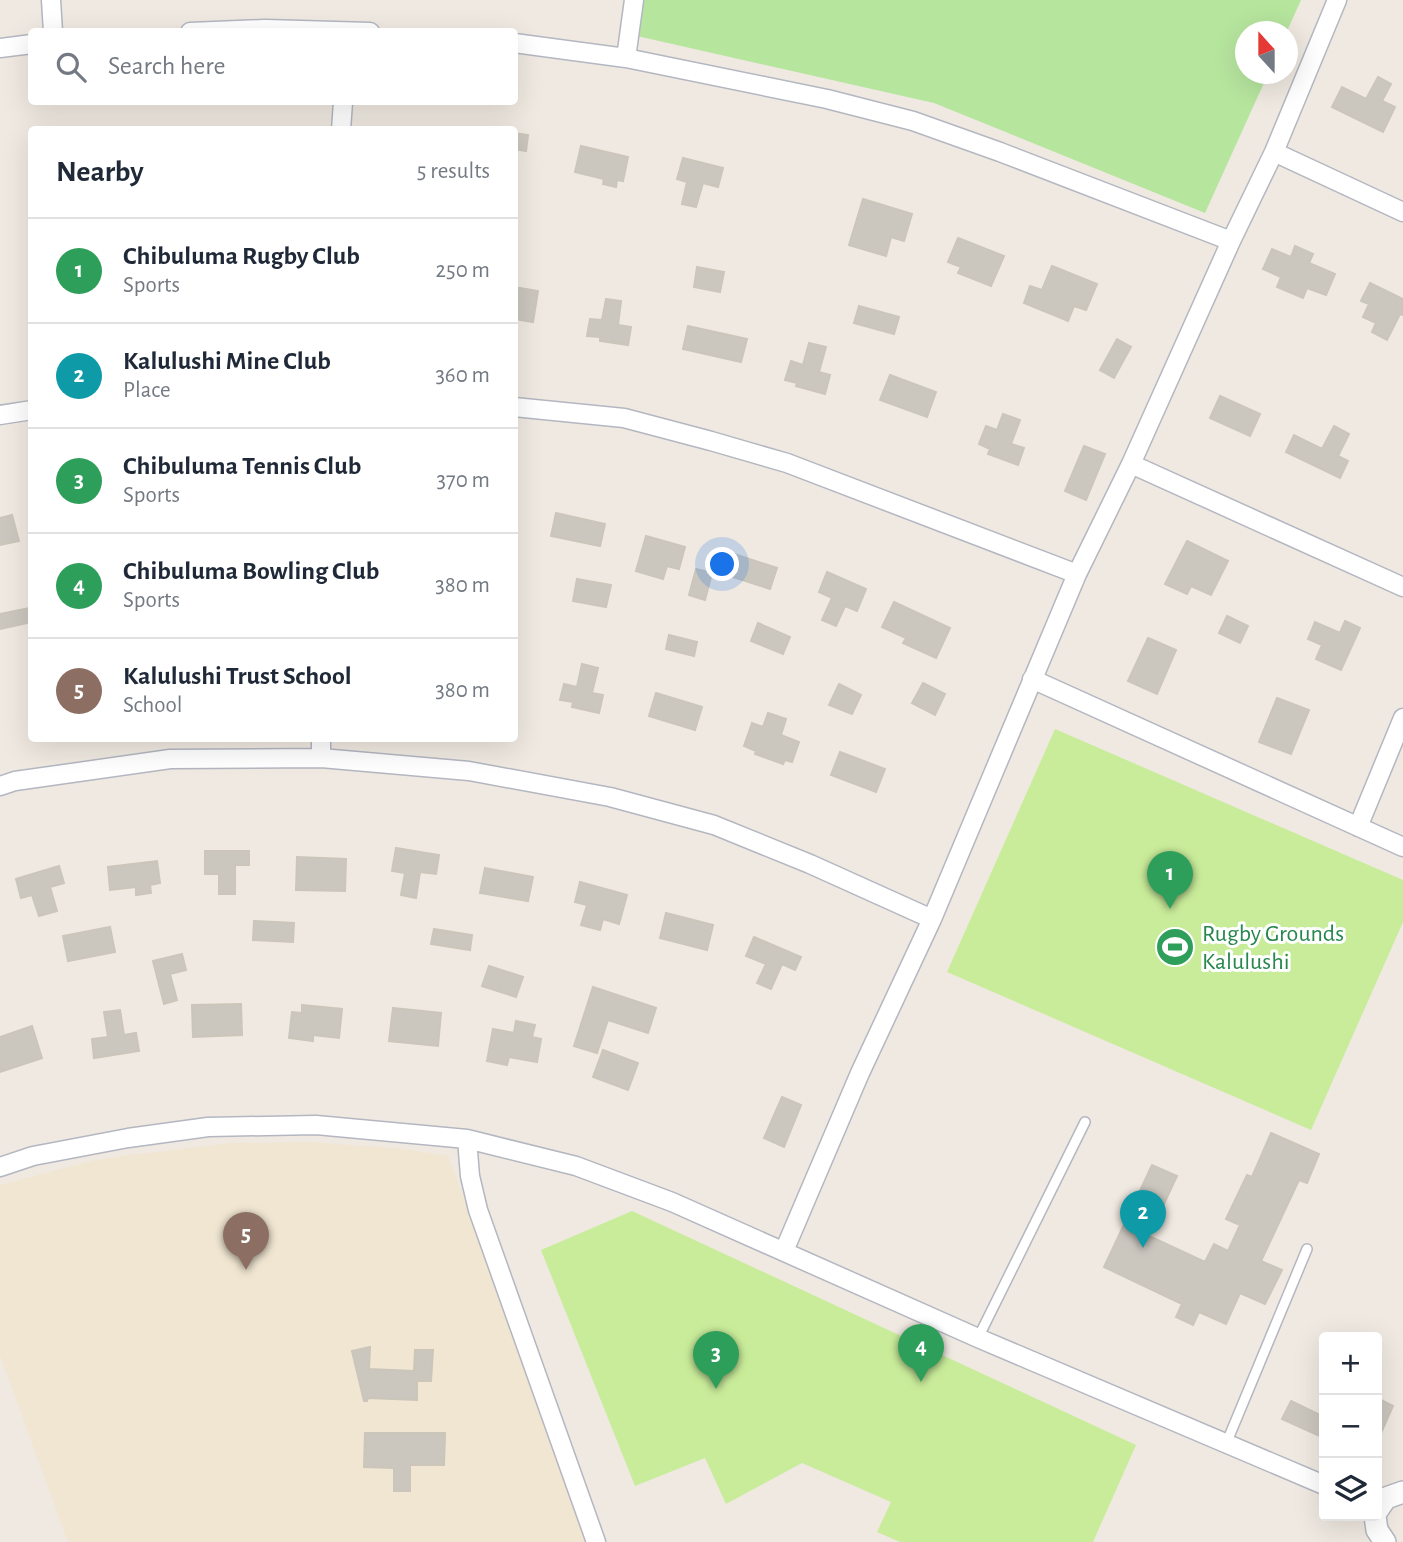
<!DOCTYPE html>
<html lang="en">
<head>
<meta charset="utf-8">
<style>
  :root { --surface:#fff; --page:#f2f2f3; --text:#1f2937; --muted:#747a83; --line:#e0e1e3; --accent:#db2777 }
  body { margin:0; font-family:"Alegreya Sans",sans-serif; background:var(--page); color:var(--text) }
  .controls { position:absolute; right:21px; bottom:21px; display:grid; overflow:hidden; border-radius:7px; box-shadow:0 7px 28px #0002 }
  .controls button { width:63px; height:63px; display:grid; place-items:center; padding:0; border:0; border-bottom:2px solid var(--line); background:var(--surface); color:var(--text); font:35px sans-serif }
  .compass { position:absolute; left:1235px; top:21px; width:63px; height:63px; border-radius:50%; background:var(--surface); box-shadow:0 7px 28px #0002; rotate:339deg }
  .you { position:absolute; left:723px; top:565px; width:24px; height:24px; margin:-18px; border:5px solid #fff; border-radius:50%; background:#1a73e8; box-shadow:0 0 0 10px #1a73e833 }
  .badge { display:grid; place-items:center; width:46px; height:46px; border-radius:50%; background:var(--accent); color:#fff; font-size:23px; font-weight:700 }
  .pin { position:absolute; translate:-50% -58px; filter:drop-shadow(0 2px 4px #0008) }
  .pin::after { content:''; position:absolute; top:37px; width:24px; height:21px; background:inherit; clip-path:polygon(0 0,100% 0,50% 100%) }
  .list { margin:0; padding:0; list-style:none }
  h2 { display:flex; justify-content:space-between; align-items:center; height:91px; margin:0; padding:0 28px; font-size:30px }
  h2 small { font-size:23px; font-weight:400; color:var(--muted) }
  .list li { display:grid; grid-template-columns:46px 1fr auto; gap:21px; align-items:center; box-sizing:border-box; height:105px; padding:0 28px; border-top:2px solid var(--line) }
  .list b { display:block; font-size:26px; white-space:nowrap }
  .list p { margin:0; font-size:23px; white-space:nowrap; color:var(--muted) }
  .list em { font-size:23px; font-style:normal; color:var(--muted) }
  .icon { flex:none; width:38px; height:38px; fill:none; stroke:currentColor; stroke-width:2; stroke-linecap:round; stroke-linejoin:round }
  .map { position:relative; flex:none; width:1403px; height:1542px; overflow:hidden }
  .search { position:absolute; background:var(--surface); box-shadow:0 7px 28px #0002; left:28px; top:28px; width:490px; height:77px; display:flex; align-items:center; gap:18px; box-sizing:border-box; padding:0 24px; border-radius:7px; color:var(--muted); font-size:26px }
  .panel { position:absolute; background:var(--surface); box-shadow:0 7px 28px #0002; left:28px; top:126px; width:490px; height:616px; border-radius:7px }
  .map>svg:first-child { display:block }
  .education { fill:#f0e6d1 }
  .green { fill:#b6e59e }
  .pitch { fill:#c9ec9a }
  .building { fill:#cbc7bf; stroke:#cbc5ba; stroke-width:2 }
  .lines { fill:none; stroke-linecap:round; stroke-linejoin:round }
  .service-casing { stroke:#b4b7c1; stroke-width:12 }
  .minor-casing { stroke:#b4b7c1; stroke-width:21 }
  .tertiary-casing { stroke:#b4b7c1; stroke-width:24 }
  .service { stroke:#fff; stroke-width:9 }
  .minor { stroke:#fff; stroke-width:18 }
  .tertiary { stroke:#fff; stroke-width:21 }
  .labels { text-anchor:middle; stroke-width:6; stroke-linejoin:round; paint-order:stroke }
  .leisure-label { font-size:24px; fill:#27864d; stroke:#fff; text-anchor:start }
</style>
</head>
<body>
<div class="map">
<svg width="1403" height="1542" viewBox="0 0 1403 1542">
  <rect width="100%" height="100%" fill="#efe9e1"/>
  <!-- education -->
  <path class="education" d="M310 1142 405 1149 448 1156 596 1542H68L0 1355V1185L91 1161 123 1156 231 1143Z"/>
  <!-- green -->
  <path class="green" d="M642 0H1301L1287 31 1246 32V74H1268L1205 213 934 103 637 36Z"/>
  <!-- pitch -->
  <path class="pitch" d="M1055 729 1403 880V922L1311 1130 947 972Z
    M632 1211 1136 1445 1093 1542H900L877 1532 891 1502 802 1463 726 1504 705 1458 635 1486 541 1250Z"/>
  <!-- building -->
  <path class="building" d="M1378 77 1391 84 1382 101 1395 107 1383 132 1332 107 1342 87 1366 99Z
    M514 133 528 135 526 151 514 149Z
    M581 146 628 157 623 181 617 180 616 187 603 184 604 179 575 172Z
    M683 158 723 168 718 187 703 183 696 207 682 204 687 182 677 179Z
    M863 199 912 214 904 241 891 237 886 256 849 245Z
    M958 238 1004 256 991 286 958 273 961 267 948 262Z
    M1295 246 1313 254 1309 263 1335 274 1326 295 1307 288 1303 298 1277 287 1281 277 1263 269 1272 249 1291 257Z
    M1052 266 1097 284 1086 310 1074 306 1068 321 1024 303 1030 286 1042 290Z
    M697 267 724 272 720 292 694 287Z
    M1370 283 1403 299V315L1400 314 1387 340 1372 332 1376 323 1363 317 1369 304 1361 301Z
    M514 287 538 291 533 322 514 319Z
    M606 299 621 301 618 325 631 327 628 345 600 341V337L587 336 590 319 602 320Z
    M859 306 899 317 894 334 854 323Z
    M688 326 747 339 741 362 683 349Z
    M1117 339 1131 347 1114 378 1100 370Z
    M809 343 826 347 819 372 830 375 825 394 796 386 797 383 785 380 791 361 803 365Z
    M890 375 936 392 927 417 880 400Z
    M1220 396 1260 414 1250 436 1210 418Z
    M1003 414 1020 420 1011 444 1024 448 1018 465 988 454 990 449 979 444 986 426 997 430Z
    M1334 426 1349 434 1338 456 1348 461 1340 478 1286 452 1294 435 1322 449Z
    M1084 446 1105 454 1086 500 1065 491Z
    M556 513 605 524 600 546 551 536Z
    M12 515 19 541 0 545V518Z
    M646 536 685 547 679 569 667 566 663 579 636 571Z
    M1187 541 1228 561 1211 595 1191 586 1187 594 1165 584Z
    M734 554 777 568 770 589 727 575Z
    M696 569 712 573 705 600 689 595Z
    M827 572 866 589 857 611 845 606 836 626 822 620 832 598 819 592Z
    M577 579 611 585 606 607 573 601Z
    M894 602 950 628 936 658 903 643 906 638 882 627Z
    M30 608 32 622 0 629V614Z
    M1227 616 1248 626 1240 643 1219 633Z
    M1345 621 1360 628 1341 670 1316 659 1322 645 1308 639 1315 622 1340 633Z
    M758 623 790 637 783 654 751 641Z
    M669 635 697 642 694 656 666 649Z
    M1148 638 1176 650 1157 694 1128 681Z
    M582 664 598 668 592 693 603 695 599 713 572 707 573 702 560 700 564 684 577 687Z
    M923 683 945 694 935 715 912 703Z
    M839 684 861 695 852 714 829 705Z
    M656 693 702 707 695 730 649 716Z
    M1277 698 1309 710 1291 754 1259 742Z
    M768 713 786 719 781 735 799 742 792 762 785 760 783 764 755 754 756 751 744 746 752 723 763 727Z
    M840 752 885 769 876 792 831 775Z
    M396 848 439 855 436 874 420 872 416 898 401 895 405 873 392 871Z
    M205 851H249V865H235V894H219V874H205Z
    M297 857 346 859 345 891 296 890Z
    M157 861 160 883 150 885 151 893 136 895V887L110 890 108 867Z
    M59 866 64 883 50 887 57 911 39 916 32 895 21 898 16 879Z
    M485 868 533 877 528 901 480 893Z
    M580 882 627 895 619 924 603 919 600 930 581 925 587 905 575 902Z
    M666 913 713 925 707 950 660 938Z
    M254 921 294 923 293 942 253 940Z
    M110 927 115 952 68 961 63 936Z
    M434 929 472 935 470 950 431 944Z
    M754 937 801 957 795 970 782 964 771 989 757 983 766 964 746 956Z
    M182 954 186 970 170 974 177 1000 164 1004 153 961Z
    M489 966 523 977 516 997 482 986Z
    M593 987 656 1008 648 1033 608 1020 597 1053 574 1046Z
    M241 1004 242 1035 193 1037 192 1005Z
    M302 1005 342 1009 339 1038 313 1035V1041L289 1038 292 1012 302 1013Z
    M393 1008 441 1013 438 1046 389 1041Z
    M120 1010 124 1035 136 1033 139 1051 94 1058 92 1039 108 1037 104 1012Z
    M516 1021 535 1025 532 1037 541 1039 537 1062 509 1057 507 1065 487 1061 493 1029 514 1033Z
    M32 1026 42 1058 0 1072V1037Z
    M603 1050 638 1063 628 1090 593 1077Z
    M782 1097 801 1105 784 1147 764 1138Z
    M1271 1133 1319 1154 1307 1183 1299 1180 1261 1261 1282 1270 1265 1304 1240 1293 1226 1324 1199 1312 1193 1325 1176 1317 1182 1304 1104 1267 1152 1165 1177 1176 1149 1236 1205 1262 1214 1244 1228 1251 1240 1225 1226 1219 1247 1175 1252 1177Z
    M370 1347 369 1369 414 1371 415 1350H433L431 1381H417V1400L368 1398 367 1401H364L352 1351Z
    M1377 1398 1393 1406 1377 1442Z
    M1291 1401 1324 1417V1438L1282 1419Z
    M365 1433H445L444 1465H410V1491H394V1468L364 1467Z"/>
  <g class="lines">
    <defs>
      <path id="service" d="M978 1338 1085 1122
        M1226 1444 1307 1249"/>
      <path id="minor" d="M51 0 53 32
        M190 32 265 29 370 32
        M514 43 626 58 827 99 913 121 1000 152 1231 241
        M0 48 32 44
        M626 58 634 0
        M341 130 343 102
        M1274 152 1403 212
        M514 407 624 418 711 441 787 463 1077 574
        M0 415 32 410
        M1131 464 1403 587
        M1032 679 1403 847
        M321 758V738
        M0 786 15 781 170 759 321 758 469 771 610 797 714 825 810 864 932 919
        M1358 827 1403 718
        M467 1139 470 1176 478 1210 596 1542
        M0 1167 33 1156 128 1138 208 1127 316 1125 467 1139 576 1166 672 1202 978 1338 1324 1485
        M784 1251 860 1073 932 919 1077 574 1131 464 1231 241 1274 152 1337 0"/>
      <path id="tertiary" d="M1377 1511 1386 1498 1403 1492
        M1375 1516 1377 1530 1385 1542"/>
    </defs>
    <!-- service casing -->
    <use href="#service" class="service-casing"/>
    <!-- minor casing -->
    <use href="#minor" class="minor-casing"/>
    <!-- tertiary casing -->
    <use href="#tertiary" class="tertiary-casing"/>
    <!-- service -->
    <use href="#service" class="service"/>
    <!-- minor -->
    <use href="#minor" class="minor"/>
    <!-- tertiary -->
    <use href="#tertiary" class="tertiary"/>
  </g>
  <!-- icons -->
  <defs>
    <symbol id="stadium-disc" viewBox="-11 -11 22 22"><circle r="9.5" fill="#2e9e5b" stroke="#fff"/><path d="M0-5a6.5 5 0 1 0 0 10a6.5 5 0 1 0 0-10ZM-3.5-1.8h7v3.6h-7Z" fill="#fff"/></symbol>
  </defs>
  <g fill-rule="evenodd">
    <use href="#stadium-disc" x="1153" y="925" width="44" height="44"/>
  </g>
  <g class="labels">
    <!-- leisure labels -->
    <g class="leisure-label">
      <text x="1202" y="941">Rugby Grounds<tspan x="1202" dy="28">Kalulushi</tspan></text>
    </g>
  </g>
</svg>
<div class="controls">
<button>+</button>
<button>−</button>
<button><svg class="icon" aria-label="layers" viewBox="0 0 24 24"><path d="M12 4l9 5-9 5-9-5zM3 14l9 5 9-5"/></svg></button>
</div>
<svg class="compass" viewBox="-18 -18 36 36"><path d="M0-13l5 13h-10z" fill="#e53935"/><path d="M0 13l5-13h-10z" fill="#747a83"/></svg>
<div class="you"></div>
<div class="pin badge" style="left:1170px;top:909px;background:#2e9e5b">1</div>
<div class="pin badge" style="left:1143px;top:1248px;background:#0f9aa8">2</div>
<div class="pin badge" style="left:716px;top:1389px;background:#2e9e5b">3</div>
<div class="pin badge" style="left:921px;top:1382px;background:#2e9e5b">4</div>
<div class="pin badge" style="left:246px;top:1270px;background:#8d6e63">5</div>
<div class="search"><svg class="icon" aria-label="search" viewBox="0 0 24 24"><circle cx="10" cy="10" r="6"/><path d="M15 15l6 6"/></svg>Search here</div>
<section class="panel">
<h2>Nearby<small>5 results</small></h2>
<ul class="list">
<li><span class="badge" style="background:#2e9e5b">1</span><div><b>Chibuluma Rugby Club</b><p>Sports</p></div><em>250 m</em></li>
<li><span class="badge" style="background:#0f9aa8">2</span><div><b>Kalulushi Mine Club</b><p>Place</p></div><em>360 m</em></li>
<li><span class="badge" style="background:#2e9e5b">3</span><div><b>Chibuluma Tennis Club</b><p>Sports</p></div><em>370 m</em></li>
<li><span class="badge" style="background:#2e9e5b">4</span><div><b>Chibuluma Bowling Club</b><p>Sports</p></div><em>380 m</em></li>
<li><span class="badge" style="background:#8d6e63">5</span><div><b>Kalulushi Trust School</b><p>School</p></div><em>380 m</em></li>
</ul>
</section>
</div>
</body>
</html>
